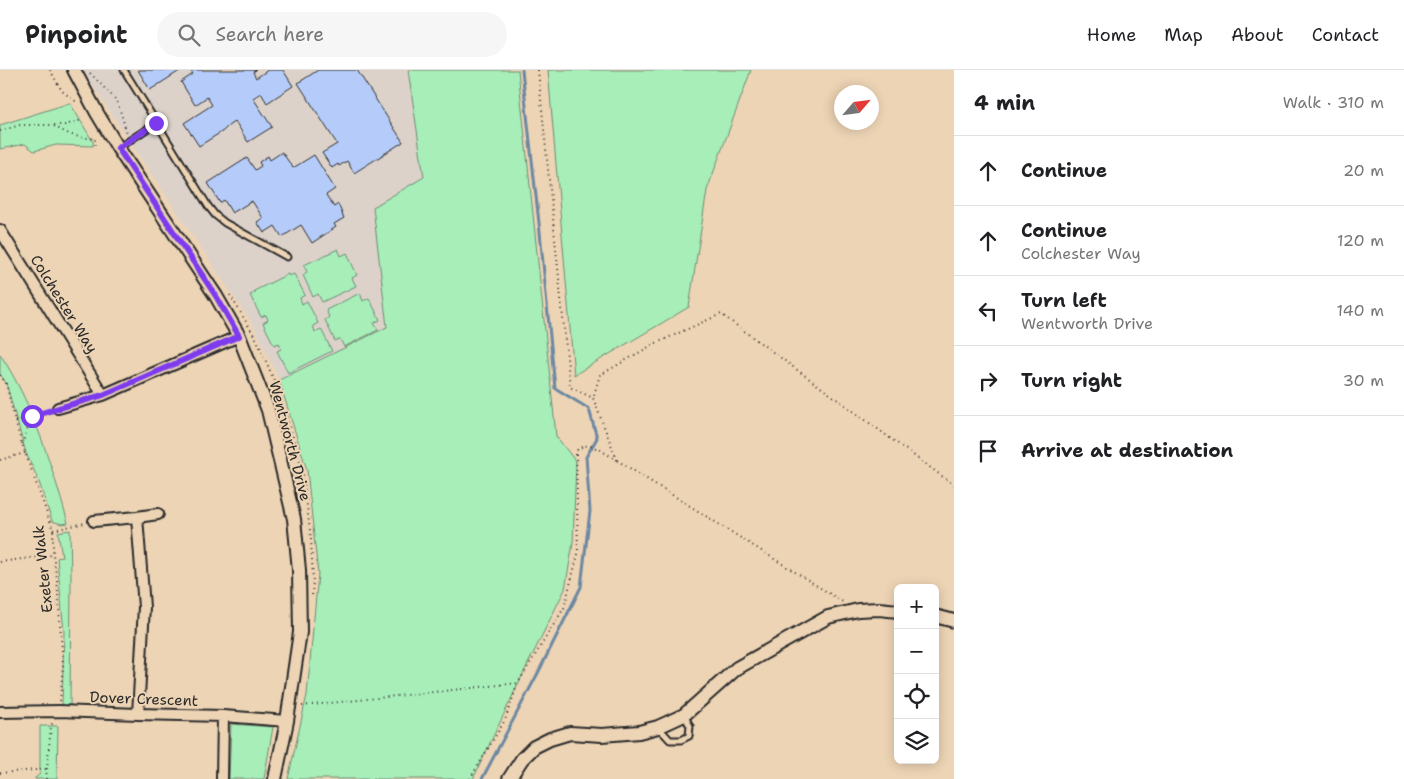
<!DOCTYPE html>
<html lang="en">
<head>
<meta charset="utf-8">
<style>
  :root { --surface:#fff; --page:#f6f6f6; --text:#202124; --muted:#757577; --line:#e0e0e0 }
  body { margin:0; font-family:"Shantell Sans",sans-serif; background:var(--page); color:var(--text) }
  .controls { position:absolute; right:15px; bottom:15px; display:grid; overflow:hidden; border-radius:8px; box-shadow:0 2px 12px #0003 }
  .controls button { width:45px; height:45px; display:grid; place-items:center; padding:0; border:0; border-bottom:1px solid var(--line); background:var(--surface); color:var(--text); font:25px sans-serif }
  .compass { position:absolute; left:834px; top:15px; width:45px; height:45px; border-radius:50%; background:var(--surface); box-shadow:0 2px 12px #0003; rotate:62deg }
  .stop { position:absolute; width:15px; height:15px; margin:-11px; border:4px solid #7c3aed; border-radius:50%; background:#fff }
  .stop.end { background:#7c3aed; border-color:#fff; box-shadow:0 1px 5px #0008 }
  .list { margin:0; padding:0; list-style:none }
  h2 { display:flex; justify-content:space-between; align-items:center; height:65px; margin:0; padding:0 20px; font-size:21px }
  h2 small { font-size:16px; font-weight:400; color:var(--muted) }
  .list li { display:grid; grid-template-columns:32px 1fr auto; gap:15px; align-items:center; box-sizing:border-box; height:70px; padding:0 20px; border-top:1px solid var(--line) }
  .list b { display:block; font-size:19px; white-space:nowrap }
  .list p { margin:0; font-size:16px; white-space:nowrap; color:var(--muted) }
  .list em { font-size:16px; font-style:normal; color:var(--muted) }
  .icon { flex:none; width:28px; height:28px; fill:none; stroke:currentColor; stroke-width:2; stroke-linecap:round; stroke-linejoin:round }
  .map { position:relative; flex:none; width:954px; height:709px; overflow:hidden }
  header { display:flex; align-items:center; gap:30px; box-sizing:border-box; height:70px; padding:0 25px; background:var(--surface); border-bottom:1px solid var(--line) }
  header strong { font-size:24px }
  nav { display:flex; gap:28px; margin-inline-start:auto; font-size:18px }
  .search { width:350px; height:45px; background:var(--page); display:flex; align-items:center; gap:12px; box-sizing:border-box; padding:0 18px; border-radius:28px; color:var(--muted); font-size:19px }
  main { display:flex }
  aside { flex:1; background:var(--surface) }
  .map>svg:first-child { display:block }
  .built { fill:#dcd2ca }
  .green { fill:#a8eeb9; stroke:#6a8c72 }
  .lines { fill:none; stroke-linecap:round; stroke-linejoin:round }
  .stream { stroke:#6c88a2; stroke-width:3 }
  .building { fill:#b5ccfa; stroke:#2b2b2b }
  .service-casing { stroke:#2b2b2b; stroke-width:9 }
  .minor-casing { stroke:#2b2b2b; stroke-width:14 }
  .tertiary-casing { stroke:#2b2b2b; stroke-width:16 }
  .path { stroke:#2b2b2b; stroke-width:2; stroke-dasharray:1 4; stroke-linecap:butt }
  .service { stroke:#edd4b5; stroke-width:5 }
  .minor { stroke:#edd4b5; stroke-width:10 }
  .tertiary { stroke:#edd4b5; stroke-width:12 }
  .route { stroke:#7c3aed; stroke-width:6 }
  .labels { text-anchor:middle; stroke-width:4; stroke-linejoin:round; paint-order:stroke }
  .street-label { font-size:15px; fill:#2b2b2b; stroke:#edd4b5 }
</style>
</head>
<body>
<header>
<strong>Pinpoint</strong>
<div class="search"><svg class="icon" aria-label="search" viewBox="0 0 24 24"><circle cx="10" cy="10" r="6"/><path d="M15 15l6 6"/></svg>Search here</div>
<nav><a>Home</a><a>Map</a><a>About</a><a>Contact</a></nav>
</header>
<main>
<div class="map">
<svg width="954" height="709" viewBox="0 0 954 709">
  <rect width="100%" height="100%" fill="#edd4b5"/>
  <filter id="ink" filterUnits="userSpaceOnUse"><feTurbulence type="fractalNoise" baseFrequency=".02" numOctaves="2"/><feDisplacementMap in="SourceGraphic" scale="10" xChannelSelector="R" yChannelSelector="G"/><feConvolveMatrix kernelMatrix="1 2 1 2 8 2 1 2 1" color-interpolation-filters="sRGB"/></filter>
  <g filter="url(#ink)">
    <!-- built -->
    <path class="built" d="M84 0H518L536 166 551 326 556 367 576 392 573 473 565 519 307 625 318 504 307 400 279 310 254 257 86 6Z"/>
    <!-- green -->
    <path class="green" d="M408 0H518L556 366 576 392 573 473 565 519 523 604 473 709H288L307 625 318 504 307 400 279 310 387 257 373 137 424 107Z
      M548 0H751L707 120 689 237 574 305Z
      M70 33 93 72V76L56 75 34 81 25 74 0 79V55Z
      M338 179 341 186 347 183 357 205 352 208 356 216 322 232 318 224 313 227 303 205 307 202 304 195Z
      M288 204 289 206 294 204 305 225 300 228 302 234 307 231 318 253 313 256 315 262 321 259 332 281 288 303 277 281 281 279 279 273 274 275 263 253 268 250 266 245 261 247 250 225 255 223 254 221Z
      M360 223 363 231 369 228 380 250 374 253 378 260 344 277 340 269 335 271 325 250 329 247 326 240Z
      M0 284C34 336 51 394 68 453L62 454 52 451 38 409 26 383 6 313 0 304Z
      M70 460 71 507 70 637 62 636 64 562 57 488 62 487 58 462Z
      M231 654 273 657 264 709H229Z
      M40 656H58L57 709H35V708L40 704Z"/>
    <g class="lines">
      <!-- stream -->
      <path class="stream" d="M482 709 538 603 581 517 590 441 586 387 597 368 589 339 555 318 540 162 522 0"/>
    </g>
    <!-- building -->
    <path class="building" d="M138 0H181L150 20Z
      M190 0H256L253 2 256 8 268 0H283L293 16 267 33 261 23 253 28 272 57 248 72 235 51 227 57 223 61 199 76 184 53 212 35 207 27 195 35 181 12 193 4Z
      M318 0H357L403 72 354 103 347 91 339 96 338 94 332 98 322 83 337 74 298 13Z
      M282 82 293 98 314 85 335 119 326 125 334 137 338 134 344 148 334 154 336 157 312 173 301 155 282 167 275 156 264 163 257 152 263 148 252 131 232 143 224 130 220 133 208 113 247 88 255 100 261 96 259 92 268 86 270 90Z"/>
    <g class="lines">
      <defs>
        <path id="service" d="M124 0 208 136 215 145 225 153 287 187
          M118 78 156 53
          M659 658 670 670H681L689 666 690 656 684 645"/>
        <path id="minor" d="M0 160 103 325 239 266
          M58 338 103 325
          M137 447 158 444
          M94 451 137 447 144 537 138 644
          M0 642 59 641 138 644 223 646 287 651
          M222 709 223 646"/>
        <path id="tertiary" d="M74 0 97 43 118 78 216 226 239 266 268 340 294 449 299 500 300 562 287 651 275 709
          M935 546 954 551
          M509 709 522 689 534 677 550 669 570 663 602 665 639 662 658 657 669 652 684 645 737 598 828 547 858 540 879 539 898 541"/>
      </defs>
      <!-- service casing -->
      <use href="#service" class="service-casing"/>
      <!-- minor casing -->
      <use href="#minor" class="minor-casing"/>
      <!-- tertiary casing -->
      <use href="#tertiary" class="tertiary-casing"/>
      <!-- path -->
      <path class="path" d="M50 0 62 21 78 33
        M538 0 570 317 593 328
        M90 3 117 31 127 63
        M54 56C67 64 79 69 95 68V75
        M0 61 20 55H65L82 50
        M230 225 257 270 276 315 292 364 303 403 311 469 313 511 312 526
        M0 305 6 313 15 351 22 374 53 460V485L57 509 63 595 60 631
        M15 351 48 341
        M22 374 32 346
        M0 390 25 383
        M617 390 593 328 600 305 652 275 721 244 954 415
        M53 460 85 453
        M0 492 52 485
        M302 636 518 613 564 538 578 484 576 381C584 374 588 375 599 379L843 532
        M0 703 47 699
        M46 709 51 656 53 652
        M470 709 505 650 518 613"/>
      <!-- service -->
      <use href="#service" class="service"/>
      <!-- minor -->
      <use href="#minor" class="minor"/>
      <!-- tertiary -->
      <use href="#tertiary" class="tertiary"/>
    </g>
  </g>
  <g class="lines" filter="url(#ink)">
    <!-- route -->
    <path class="route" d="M32 346 103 325 239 266 216 226 118 78 156 53"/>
  </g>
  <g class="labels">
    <!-- street labels -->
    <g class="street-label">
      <text transform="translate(64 234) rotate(58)" y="5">Colchester Way</text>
      <text transform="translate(290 371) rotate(75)" y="5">Wentworth Drive</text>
      <text transform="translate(43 499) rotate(-96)" y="5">Exeter Walk</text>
      <text transform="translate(144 629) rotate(2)" y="5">Dover Crescent</text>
    </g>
  </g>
</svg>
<div class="controls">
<button>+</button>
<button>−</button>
<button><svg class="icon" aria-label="locate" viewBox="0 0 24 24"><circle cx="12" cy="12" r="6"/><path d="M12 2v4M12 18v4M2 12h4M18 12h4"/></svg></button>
<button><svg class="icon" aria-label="layers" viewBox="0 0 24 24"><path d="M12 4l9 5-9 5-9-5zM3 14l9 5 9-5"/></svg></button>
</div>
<svg class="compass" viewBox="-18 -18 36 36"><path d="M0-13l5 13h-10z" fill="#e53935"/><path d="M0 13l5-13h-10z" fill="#757577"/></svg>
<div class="stop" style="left:32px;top:346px"></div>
<div class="stop end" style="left:156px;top:53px"></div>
</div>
<aside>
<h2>4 min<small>Walk · 310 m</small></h2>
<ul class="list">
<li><svg class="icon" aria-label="ahead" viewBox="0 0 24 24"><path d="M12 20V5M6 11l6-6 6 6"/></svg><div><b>Continue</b></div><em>20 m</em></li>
<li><svg class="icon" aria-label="ahead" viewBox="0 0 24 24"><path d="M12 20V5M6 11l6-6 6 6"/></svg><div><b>Continue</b><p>Colchester Way</p></div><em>120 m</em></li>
<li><svg class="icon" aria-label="left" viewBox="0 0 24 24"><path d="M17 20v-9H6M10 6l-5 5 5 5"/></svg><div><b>Turn left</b><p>Wentworth Drive</p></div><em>140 m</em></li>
<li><svg class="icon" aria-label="right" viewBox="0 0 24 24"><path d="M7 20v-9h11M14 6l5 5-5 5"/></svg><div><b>Turn right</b></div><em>30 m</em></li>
<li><svg class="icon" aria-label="arrive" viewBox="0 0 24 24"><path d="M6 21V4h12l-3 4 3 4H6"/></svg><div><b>Arrive at destination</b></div></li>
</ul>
</aside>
</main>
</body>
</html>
